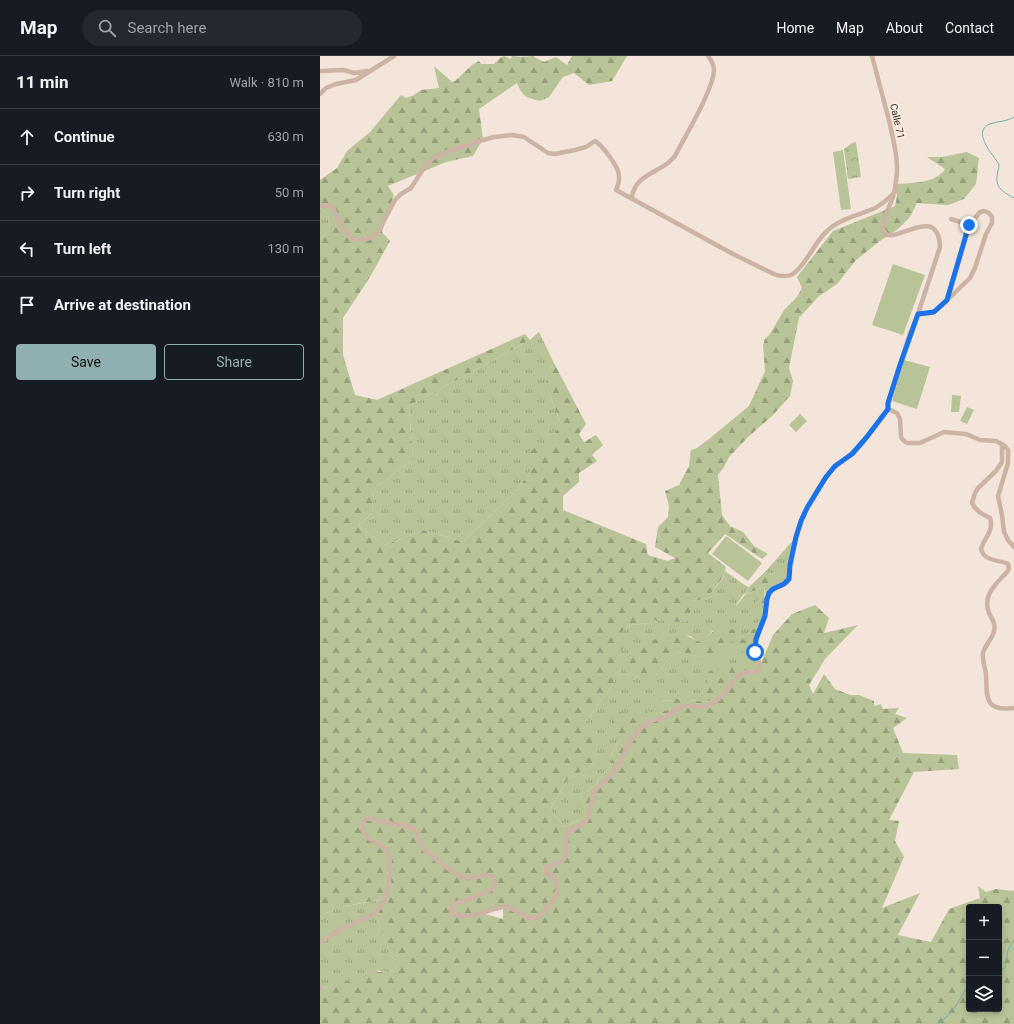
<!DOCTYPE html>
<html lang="en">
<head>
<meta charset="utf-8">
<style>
  :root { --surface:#171b24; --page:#242831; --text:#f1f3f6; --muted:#9ea1a6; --line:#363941; --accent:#90afb0 }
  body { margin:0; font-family:Roboto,sans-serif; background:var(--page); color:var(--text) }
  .controls { position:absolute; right:12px; bottom:12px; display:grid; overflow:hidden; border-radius:4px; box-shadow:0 2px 6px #0003 }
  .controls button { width:36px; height:36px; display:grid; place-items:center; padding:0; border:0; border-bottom:1px solid var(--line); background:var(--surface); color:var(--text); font:20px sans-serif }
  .stop { position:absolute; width:12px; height:12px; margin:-9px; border:3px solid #1a73e8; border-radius:50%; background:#fff }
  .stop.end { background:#1a73e8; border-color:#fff; box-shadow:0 1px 4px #0008 }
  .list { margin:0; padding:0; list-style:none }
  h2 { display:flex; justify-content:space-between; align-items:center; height:52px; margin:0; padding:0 16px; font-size:17px }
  h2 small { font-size:13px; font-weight:400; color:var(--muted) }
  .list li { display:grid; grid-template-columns:26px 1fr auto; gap:12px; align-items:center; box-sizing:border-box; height:56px; padding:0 16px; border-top:1px solid var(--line) }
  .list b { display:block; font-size:15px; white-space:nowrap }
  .list em { font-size:13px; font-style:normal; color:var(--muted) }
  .actions { display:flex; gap:8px; padding:12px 16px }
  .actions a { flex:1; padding:9px 0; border:1px solid var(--accent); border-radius:4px; text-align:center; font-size:14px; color:var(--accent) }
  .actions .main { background:var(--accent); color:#111 }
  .icon { flex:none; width:22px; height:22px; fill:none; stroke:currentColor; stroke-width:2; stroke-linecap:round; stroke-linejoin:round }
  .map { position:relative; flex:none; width:694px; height:968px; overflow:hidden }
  header { display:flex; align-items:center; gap:24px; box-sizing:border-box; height:56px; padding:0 20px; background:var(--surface); border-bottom:1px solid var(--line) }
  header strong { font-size:19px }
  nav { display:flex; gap:22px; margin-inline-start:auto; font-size:14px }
  .search { width:280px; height:36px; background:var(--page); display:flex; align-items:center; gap:10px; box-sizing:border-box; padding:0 14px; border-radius:22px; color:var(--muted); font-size:15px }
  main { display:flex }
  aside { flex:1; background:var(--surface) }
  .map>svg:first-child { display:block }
  .grass { fill:url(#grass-tufts) }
  .forest { fill:url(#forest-firs); fill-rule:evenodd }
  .park { fill:url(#park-crowns) }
  .pitch { fill:#b8c398 }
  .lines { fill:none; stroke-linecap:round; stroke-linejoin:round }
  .stream { stroke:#76b2b0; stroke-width:1 }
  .street { stroke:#ccb3a4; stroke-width:4.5 }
  .route { stroke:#1a73e8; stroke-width:5 }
  .labels { text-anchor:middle; stroke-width:3; stroke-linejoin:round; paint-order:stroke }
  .street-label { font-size:10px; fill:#362a26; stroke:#faefe5 }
</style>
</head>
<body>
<header>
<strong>Map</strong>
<div class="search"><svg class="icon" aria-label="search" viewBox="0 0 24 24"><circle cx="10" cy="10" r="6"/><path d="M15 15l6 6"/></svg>Search here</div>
<nav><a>Home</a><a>Map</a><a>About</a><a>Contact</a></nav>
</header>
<main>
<aside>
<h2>11 min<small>Walk · 810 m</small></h2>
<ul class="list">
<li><svg class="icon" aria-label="ahead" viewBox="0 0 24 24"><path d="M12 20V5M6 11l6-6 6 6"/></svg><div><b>Continue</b></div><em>630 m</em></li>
<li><svg class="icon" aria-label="right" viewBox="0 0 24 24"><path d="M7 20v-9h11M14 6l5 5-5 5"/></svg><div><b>Turn right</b></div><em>50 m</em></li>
<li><svg class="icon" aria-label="left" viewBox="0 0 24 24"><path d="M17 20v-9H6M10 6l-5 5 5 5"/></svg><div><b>Turn left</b></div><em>130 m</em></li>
<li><svg class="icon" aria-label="arrive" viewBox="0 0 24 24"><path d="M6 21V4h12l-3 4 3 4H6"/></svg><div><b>Arrive at destination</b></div></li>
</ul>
<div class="actions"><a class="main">Save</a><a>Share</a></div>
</aside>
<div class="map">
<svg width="694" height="968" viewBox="0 0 694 968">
  <defs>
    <pattern id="grass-tufts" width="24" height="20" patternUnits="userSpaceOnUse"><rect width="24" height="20" fill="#b8c398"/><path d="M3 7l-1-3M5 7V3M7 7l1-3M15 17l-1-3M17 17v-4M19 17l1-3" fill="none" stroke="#969f7c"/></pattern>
    <pattern id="forest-firs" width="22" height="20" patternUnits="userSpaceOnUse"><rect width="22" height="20" fill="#b8c398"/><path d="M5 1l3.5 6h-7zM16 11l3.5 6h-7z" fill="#969f7c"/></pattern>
    <pattern id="park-crowns" width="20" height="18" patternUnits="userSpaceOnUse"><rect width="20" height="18" fill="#b8c398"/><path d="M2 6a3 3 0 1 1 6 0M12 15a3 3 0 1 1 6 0" fill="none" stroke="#969f7c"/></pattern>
  </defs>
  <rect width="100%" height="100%" fill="#f3e5d9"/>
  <!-- grass -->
  <path class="grass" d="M0 152 8 158 10 174 0 182Z
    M219 276 234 307 227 316 226 329 241 368 216 408 196 435 143 486 104 474 65 489 38 470 52 457 54 433 93 403 89 350 210 284Z
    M476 481 469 518 462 522 445 516Z
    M405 515 426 530 429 531 416 549V550L425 539 444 531C446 545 442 559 437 572L432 573 423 585 392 575 382 588 370 580 349 577 335 620 355 596 380 601 386 611 411 582 431 604 435 596 438 614 393 644C381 648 377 642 365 646L367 642 359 644 353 641V645L337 644 339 650 346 649 351 653 335 658 322 664 301 683 294 691 290 711 277 724 278 727 260 741 265 751V767L262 769 259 764 245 771 230 754 247 724 275 707 265 667 295 625 290 617 296 598 299 578 310 569 330 567 332 562 374 545 391 541V537L403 522Z
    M65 843 55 858 77 913 68 916 59 915 7 932 0 931V933V861L15 852Z"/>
  <!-- forest -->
  <path class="forest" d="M184 0 191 3 192 0 200 1 214 0V1L224 6 236 1 247 9 252 0H307L292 25 269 29 254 17 243 21 229 41 220 45C205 41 203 41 197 27L159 53 163 83 153 100 126 106 68 130 74 139 62 176 70 185 50 221 23 262V299L35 339 57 344 205 278 210 284 89 350 93 403 54 433 52 457 38 470 65 489 104 474 143 486 196 435 216 408 210 398 214 392 224 393 241 368 226 329 227 316 234 307 266 368 259 378 264 386 276 379 283 389 272 399 277 405 259 417V426L243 440V454L326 488 328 499 348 505 355 502 335 491 338 471 348 461 349 450 345 435 359 429 369 410 371 394 377 392 389 383 429 350 445 315 443 289 445 283 450 278 464 254 477 241 482 232 477 221 513 175 575 150 577 140V128C592 127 617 127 625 113L607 101H622L647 96 659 102 656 128 644 143 628 149 597 147 590 161 578 173 560 185 536 204 517 228 498 241 479 262 469 312 473 325 470 340 452 360 428 381 409 401 404 411 398 419 402 459 410 470 423 476 434 490 448 498 442 503 405 478 388 497 406 511 403 521 391 537V541L374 545 367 566 337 565 332 562 330 567 310 569 299 578 306 590 296 598 303 610C314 601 335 580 348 577 359 575 373 582 382 587 396 570 401 568 421 577L423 584 432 573 437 572 443 553 439 554 435 546 446 540 444 531 424 539 430 530 445 516 462 522 464 516 469 518V523L449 537 438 576 435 596 431 604 411 583 408 596 386 611 379 601 355 596 335 620 309 622 302 610 291 617 295 625 265 667 272 674 275 707 247 724 230 754 245 771 259 764 262 769 264 767 261 755 265 751 260 741 278 727 277 724 290 711 294 691 301 683 293 676 292 665 296 653 306 660 313 655 322 664 327 654 335 658 351 653 346 649 339 650 337 644 353 645V640L359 644 367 641 366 646C377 642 381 648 392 644L386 638 388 616 399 610 402 614 415 607 424 614 425 616 438 614 453 579 472 558 495 549 509 562 504 577 538 569 505 603 489 629 493 638 504 618 515 633 530 639H539L554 645V650L561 648 563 653 579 652 575 658 587 662 573 672 583 697 637 699 639 713 594 716 569 764 579 765 575 785 584 801 562 852 600 837 578 879 611 886 629 853 660 842 658 830 666 836 676 833 694 835V968H0V931L7 932 52 916H68L77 913 55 858 64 843 15 852 0 861V182L10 174 8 158 0 152V124L17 112 27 95 50 76 81 39 86 42 94 39 101 34 119 32 114 10 132 26 135 25 152 9 159 5 161 8H174L180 2ZM183 851V863L162 857ZM649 851H679V953H649Z"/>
  <!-- park -->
  <path class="park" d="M536 86 541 121 528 123 524 93 532 87Z"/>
  <!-- pitch -->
  <path class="pitch" d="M523 94 531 153 521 154 513 96Z
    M573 208 605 219 583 279 552 269Z
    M584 304 610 311 597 353 572 345Z
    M632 339 641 340 639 356H631Z
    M647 351 654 354 647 368 640 365Z
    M480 358 487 365 476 376 469 369Z
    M406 480 442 507 428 525 392 498Z"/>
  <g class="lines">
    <!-- stream -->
    <path class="stream" d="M694 61C686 66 678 65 670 68 651 75 673 99 679 108 679 113 677 117 677 121 675 132 686 138 694 142
      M679 915 685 912 688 894 694 884
      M618 968 632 956 646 933 649 931"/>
    <!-- street -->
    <path class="street" d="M552 0C558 23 564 45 570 68 573 84 578 100 577 116 576 123 576 131 574 137 572 147 562 163 563 172 566 198 618 142 620 191L598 258 590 277 568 347V353
      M0 15 24 14 34 17 47 15
      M0 38 6 32 16 28 36 24 74 0
      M312 141C315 122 330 119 345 109 349 107 352 103 355 100 365 80 393 35 394 14 394 9 391 4 388 0
      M0 150H10L13 152 24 174 32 183 45 184 57 178 75 144 81 138 91 132 107 107 112 103 123 97 156 86 174 81 192 79 204 81 228 97 235 98 255 94 266 91 275 85C282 89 295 107 298 115 300 121 299 128 296 134L413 198 456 219C461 220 466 221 471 219 485 211 494 187 506 176 518 163 540 159 555 152 563 148 569 142 575 136
      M631 163 649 169
      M598 258 610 257 618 253 650 222 655 212 666 178 672 167V161L669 157 664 155 660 156 649 169 627 244
      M682 388V406L676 415 658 432 655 437 652 447C656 455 662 458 670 462 676 479 654 489 664 499 671 506 681 504 688 508L689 512 687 516C676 528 662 539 669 557 672 563 676 568 674 575 673 582 665 589 663 597 662 603 665 611 666 618 667 641 664 656 694 652
      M0 887 7 882 23 872 55 858 65 843 69 827 70 801 66 794 47 781C42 775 39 766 47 762L92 772C98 778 99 786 104 793 106 797 139 821 144 822 152 824 160 819 168 819L173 822 175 828 174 832 157 840 134 848 132 850 131 856C141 866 169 854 182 851 195 849 208 869 219 860 224 856 227 850 231 846 240 835 239 833 234 821L226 817V812C231 808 239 808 243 804 250 797 243 786 248 777 252 771 262 771 266 765 272 756 270 745 275 735 280 728 287 724 293 717 304 703 308 682 323 670 330 663 338 664 346 660 353 657 356 651 365 650 373 650 382 653 389 649 396 646 404 638 408 633 412 628 415 622 420 618 426 614 434 619 438 614 443 609 436 600 435 594 434 581 441 572 444 561 447 554 445 546 448 539 452 530 462 532 468 525 470 521 469 514 470 509 473 490 478 469 487 452 495 438 503 422 515 411 520 406 527 402 532 397 546 384 557 368 568 353L577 357 580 363 581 381 583 384 587 387H600L624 376 646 378 660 384 676 385 685 390 688 394V407L678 440 682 459 684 476 688 484 694 491
      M0 931V933"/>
  </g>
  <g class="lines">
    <!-- route -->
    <path class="route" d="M435 596 436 583 445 560 447 543 449 537 453 533 464 528 469 523 470 509 476 481 481 465 487 452 506 421 515 410 532 398 546 382 568 353V347L580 309 598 258 614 256 627 244 649 169"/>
  </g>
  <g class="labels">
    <!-- street labels -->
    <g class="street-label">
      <text transform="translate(578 65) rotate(77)" y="4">Calle 71</text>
    </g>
  </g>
</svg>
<div class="controls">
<button>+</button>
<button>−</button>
<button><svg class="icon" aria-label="layers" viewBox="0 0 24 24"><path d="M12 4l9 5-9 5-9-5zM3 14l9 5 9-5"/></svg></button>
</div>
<div class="stop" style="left:435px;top:596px"></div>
<div class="stop end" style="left:649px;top:169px"></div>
</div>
</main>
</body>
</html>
